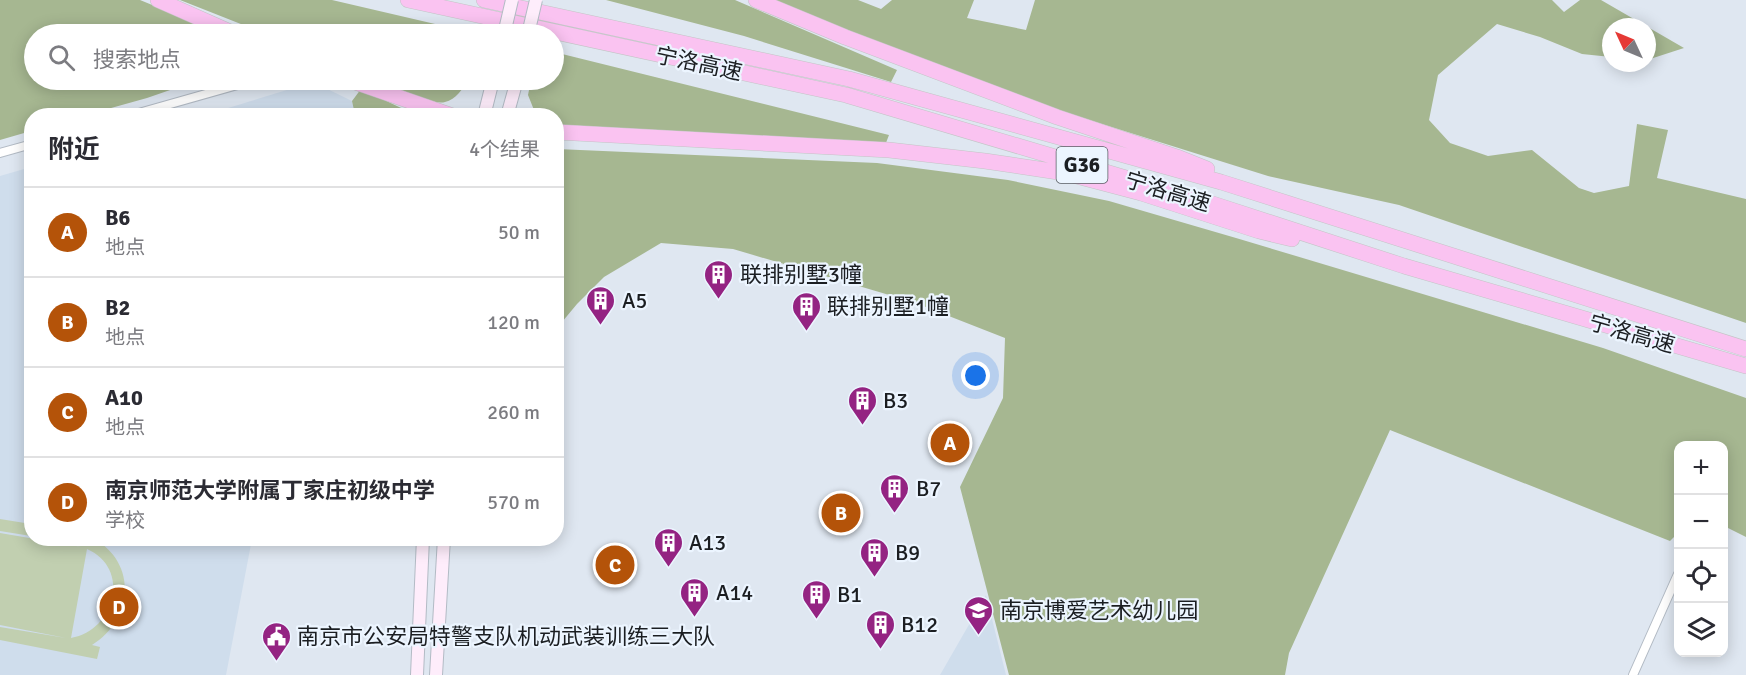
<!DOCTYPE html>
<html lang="zh">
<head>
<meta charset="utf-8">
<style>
  :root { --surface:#fff; --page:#f7f7f7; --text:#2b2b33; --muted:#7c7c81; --line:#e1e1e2; --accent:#b45309 }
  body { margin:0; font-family:Signika,"Noto Sans SC",sans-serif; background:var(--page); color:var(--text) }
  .controls { position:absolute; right:18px; bottom:18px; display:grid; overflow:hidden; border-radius:12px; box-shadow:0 3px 15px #0003 }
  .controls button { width:54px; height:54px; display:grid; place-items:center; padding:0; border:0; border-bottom:2px solid var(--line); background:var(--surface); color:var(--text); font:30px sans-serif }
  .compass { position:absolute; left:1602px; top:18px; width:54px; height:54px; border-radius:50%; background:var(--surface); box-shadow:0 3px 15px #0003; rotate:314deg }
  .you { position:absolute; left:976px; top:376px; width:21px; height:21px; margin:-15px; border:4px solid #fff; border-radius:50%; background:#1a73e8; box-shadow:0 0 0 9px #1a73e833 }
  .badge { display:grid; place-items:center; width:39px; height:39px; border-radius:50%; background:var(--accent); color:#fff; font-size:20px; font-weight:700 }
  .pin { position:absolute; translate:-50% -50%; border:3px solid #fff; box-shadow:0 2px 6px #0006 }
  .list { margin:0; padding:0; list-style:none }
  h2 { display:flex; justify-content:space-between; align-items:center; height:78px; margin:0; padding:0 24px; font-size:26px }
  h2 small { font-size:20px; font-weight:400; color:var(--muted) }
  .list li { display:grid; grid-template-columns:39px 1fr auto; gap:18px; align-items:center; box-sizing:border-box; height:90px; padding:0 24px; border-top:2px solid var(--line) }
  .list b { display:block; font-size:22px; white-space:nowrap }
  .list p { margin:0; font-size:20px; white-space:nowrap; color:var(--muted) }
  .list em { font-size:20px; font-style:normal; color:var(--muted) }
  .icon { flex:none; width:33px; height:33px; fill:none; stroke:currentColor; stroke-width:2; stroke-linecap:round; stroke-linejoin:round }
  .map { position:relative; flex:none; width:1746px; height:675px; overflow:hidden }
  .search { position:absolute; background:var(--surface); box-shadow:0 3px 15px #0003; left:24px; top:24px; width:540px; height:66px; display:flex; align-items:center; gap:15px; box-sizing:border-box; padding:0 21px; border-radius:33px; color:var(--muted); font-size:22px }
  .panel { position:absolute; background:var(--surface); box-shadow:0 3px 15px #0003; left:24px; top:108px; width:540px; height:438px; border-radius:24px }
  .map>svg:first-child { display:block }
  .built { fill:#cfddec }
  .green { fill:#c1cfb0; fill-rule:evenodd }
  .forest { fill:#a6b791 }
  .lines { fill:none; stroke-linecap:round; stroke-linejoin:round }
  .street-casing { stroke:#b3bbc5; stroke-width:10 }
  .secondary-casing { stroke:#b3bbc5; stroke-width:14 }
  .highway-casing { stroke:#c4c4c6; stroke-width:16 }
  .street { stroke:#fff; stroke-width:8 }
  .secondary { stroke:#feedfb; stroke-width:12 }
  .highway { stroke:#fac3f1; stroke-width:15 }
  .secondary-bridge-casing { stroke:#b3bbc5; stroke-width:14; stroke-linecap:butt }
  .secondary-bridge { stroke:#feedfb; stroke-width:12 }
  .labels { text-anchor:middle; stroke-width:4.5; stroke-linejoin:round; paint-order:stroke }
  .shield { fill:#ecf5ff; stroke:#5a5e64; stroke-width:1.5 }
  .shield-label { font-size:21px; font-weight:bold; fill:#1b1e22 }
  .street-label { font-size:22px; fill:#1b1e22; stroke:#ecf5ff }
  .poi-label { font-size:22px; fill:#1b1e22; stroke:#ecf5ff; text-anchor:start }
</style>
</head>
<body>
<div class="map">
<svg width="1746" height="675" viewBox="0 0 1746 675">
  <rect width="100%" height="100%" fill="#dfe7f1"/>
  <!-- built -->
  <path class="built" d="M313 82 352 101 355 115 202 116Z
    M31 167 32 538 252 539 226 675H0V176Z
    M986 595 1006 675H940Z"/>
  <!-- green -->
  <path class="green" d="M0 519 31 524V536L0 531Z
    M0 533 82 547 43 539H94C138 563 133 620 92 645L100 647 97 659 0 640V627L66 638 0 625ZM87 549C131 568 116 630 71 638Z"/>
  <!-- forest -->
  <path class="forest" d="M0 0H140L223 34H34V80H199L147 98 86 115 32 116 31 131 0 140Z
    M180 0H332L478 34H266Z
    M606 0H735L897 70 891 82 744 36Z
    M770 0H858L881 9 892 0H974L967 18 1026 30 1035 0H1552L1564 12 1580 0H1601L1684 48 1647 60V27H1611V57L1582 54 1540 37 1497 24 1438 75 1429 120 1450 143 1488 156 1532 150 1579 188 1594 193 1629 186 1637 124 1668 130 1657 178 1746 199V323L1399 205 1268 176 1038 104Z
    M554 52 889 135 884 148 557 128 556 116 536 115 528 95 531 80H554Z
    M378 80H468C463 88 456 100 445 102 431 106 393 85 378 80Z
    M361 89 416 115H355L352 101Z
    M557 149 877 163 1008 180 1109 201 1236 238 1603 348 1746 398V537L1724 526V446H1678V533L1670 541 1390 430 1289 653 1285 675H1009L960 487 1003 398 1005 338 913 302 733 249 661 243 604 277 577 304 557 328Z"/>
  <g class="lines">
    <defs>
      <path id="street" d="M128 116 255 80
        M0 153 32 144
        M1633 675 1678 574"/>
      <path id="secondary" d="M484 116 493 80
        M507 116 517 80
        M417 675 423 538
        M436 675 444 538"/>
      <path id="highway" d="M158 0 235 34
        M408 0 846 95 1210 203 1404 266 1746 366
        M484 0 849 79 1221 182 1746 349
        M756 0 845 37 1057 117 1177 157 1207 169
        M349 80 453 116
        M556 132 889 150 985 161 1065 173 1141 193 1259 231 1292 239"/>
    </defs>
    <!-- street casing -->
    <use href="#street" class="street-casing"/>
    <!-- secondary casing -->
    <use href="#secondary" class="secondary-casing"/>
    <!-- highway casing -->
    <use href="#highway" class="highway-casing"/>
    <!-- street -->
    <use href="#street" class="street"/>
    <!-- secondary -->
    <use href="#secondary" class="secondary"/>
    <!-- highway -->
    <use href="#highway" class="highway"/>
    <defs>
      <path id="secondary-bridge" d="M504 34 512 0
        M528 34 536 0"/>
    </defs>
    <!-- secondary-bridge casing -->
    <use href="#secondary-bridge" class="secondary-bridge-casing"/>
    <!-- secondary-bridge -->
    <use href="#secondary-bridge" class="secondary-bridge"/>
  </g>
  <!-- icons -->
  <defs>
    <symbol id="building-pin" viewBox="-11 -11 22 30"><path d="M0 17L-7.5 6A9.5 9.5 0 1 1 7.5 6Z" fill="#942382" stroke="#ecf5ff"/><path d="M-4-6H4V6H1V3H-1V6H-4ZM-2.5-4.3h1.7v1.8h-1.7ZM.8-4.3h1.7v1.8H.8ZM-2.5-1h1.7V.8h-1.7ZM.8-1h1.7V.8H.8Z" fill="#fff"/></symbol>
    <symbol id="school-pin" viewBox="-11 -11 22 30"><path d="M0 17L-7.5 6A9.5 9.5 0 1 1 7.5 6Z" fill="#942382" stroke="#ecf5ff"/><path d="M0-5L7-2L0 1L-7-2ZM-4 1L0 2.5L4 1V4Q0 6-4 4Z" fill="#fff"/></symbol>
    <symbol id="civic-pin" viewBox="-11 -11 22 30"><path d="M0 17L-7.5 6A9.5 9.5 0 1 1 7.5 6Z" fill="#942382" stroke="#ecf5ff"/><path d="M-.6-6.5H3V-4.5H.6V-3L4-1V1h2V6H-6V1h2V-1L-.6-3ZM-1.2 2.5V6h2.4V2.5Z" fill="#fff"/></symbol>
  </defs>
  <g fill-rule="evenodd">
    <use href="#building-pin" x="702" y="258" width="33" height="45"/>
    <use href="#building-pin" x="584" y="284" width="33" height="45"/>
    <use href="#building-pin" x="790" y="290" width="33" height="45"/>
    <use href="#building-pin" x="846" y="384" width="33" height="45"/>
    <use href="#building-pin" x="878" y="472" width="33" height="45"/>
    <use href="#building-pin" x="652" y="526" width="33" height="45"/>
    <use href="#building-pin" x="858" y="536" width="33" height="45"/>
    <use href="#building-pin" x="678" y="576" width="33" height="45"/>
    <use href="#building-pin" x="800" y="578" width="33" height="45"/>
    <use href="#school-pin" x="962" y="594" width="33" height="45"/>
    <use href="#building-pin" x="864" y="608" width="33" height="45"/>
    <use href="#civic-pin" x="260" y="620" width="33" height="45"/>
  </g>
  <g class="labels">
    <!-- shield labels -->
    <rect class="shield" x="1056.5" y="147" width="51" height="36" rx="4.5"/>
    <g class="shield-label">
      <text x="1082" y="172">G36</text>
    </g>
    <!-- street labels -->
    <g class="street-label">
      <text transform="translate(699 63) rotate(12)" y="8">宁洛高速</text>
      <text transform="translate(1168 191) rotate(17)" y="8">宁洛高速</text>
      <text transform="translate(1632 333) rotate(16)" y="8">宁洛高速</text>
    </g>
    <!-- poi labels -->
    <g class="poi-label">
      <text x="740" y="282">联排别墅3幢</text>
      <text x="622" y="308">A5</text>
      <text x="827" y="314">联排别墅1幢</text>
      <text x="883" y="408">B3</text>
      <text x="916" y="496">B7</text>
      <text x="689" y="550">A13</text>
      <text x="895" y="560">B9</text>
      <text x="716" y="600">A14</text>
      <text x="837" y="602">B1</text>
      <text x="1000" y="618">南京博爱艺术幼儿园</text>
      <text x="901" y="632">B12</text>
      <text x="297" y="644">南京市公安局特警支队机动武装训练三大队</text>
    </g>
  </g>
</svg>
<div class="controls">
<button>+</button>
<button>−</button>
<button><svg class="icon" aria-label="locate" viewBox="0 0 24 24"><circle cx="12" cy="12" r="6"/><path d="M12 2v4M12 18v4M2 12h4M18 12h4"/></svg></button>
<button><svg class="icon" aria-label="layers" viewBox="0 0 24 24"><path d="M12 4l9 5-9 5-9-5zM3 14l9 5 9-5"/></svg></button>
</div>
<svg class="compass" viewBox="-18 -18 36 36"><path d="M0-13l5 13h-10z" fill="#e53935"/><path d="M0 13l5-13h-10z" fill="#7c7c81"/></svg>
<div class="you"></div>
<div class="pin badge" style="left:950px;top:443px">A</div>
<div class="pin badge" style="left:841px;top:513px">B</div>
<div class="pin badge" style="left:615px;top:565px">C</div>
<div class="pin badge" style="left:119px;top:607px">D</div>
<div class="search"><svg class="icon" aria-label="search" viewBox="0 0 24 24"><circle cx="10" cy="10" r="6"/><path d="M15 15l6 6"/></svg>搜索地点</div>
<section class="panel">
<h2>附近<small>4个结果</small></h2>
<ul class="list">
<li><span class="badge">A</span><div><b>B6</b><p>地点</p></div><em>50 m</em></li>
<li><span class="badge">B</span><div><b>B2</b><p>地点</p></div><em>120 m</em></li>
<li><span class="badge">C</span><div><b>A10</b><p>地点</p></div><em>260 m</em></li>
<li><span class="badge">D</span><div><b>南京师范大学附属丁家庄初级中学</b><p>学校</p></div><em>570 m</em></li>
</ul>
</section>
</div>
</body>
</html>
